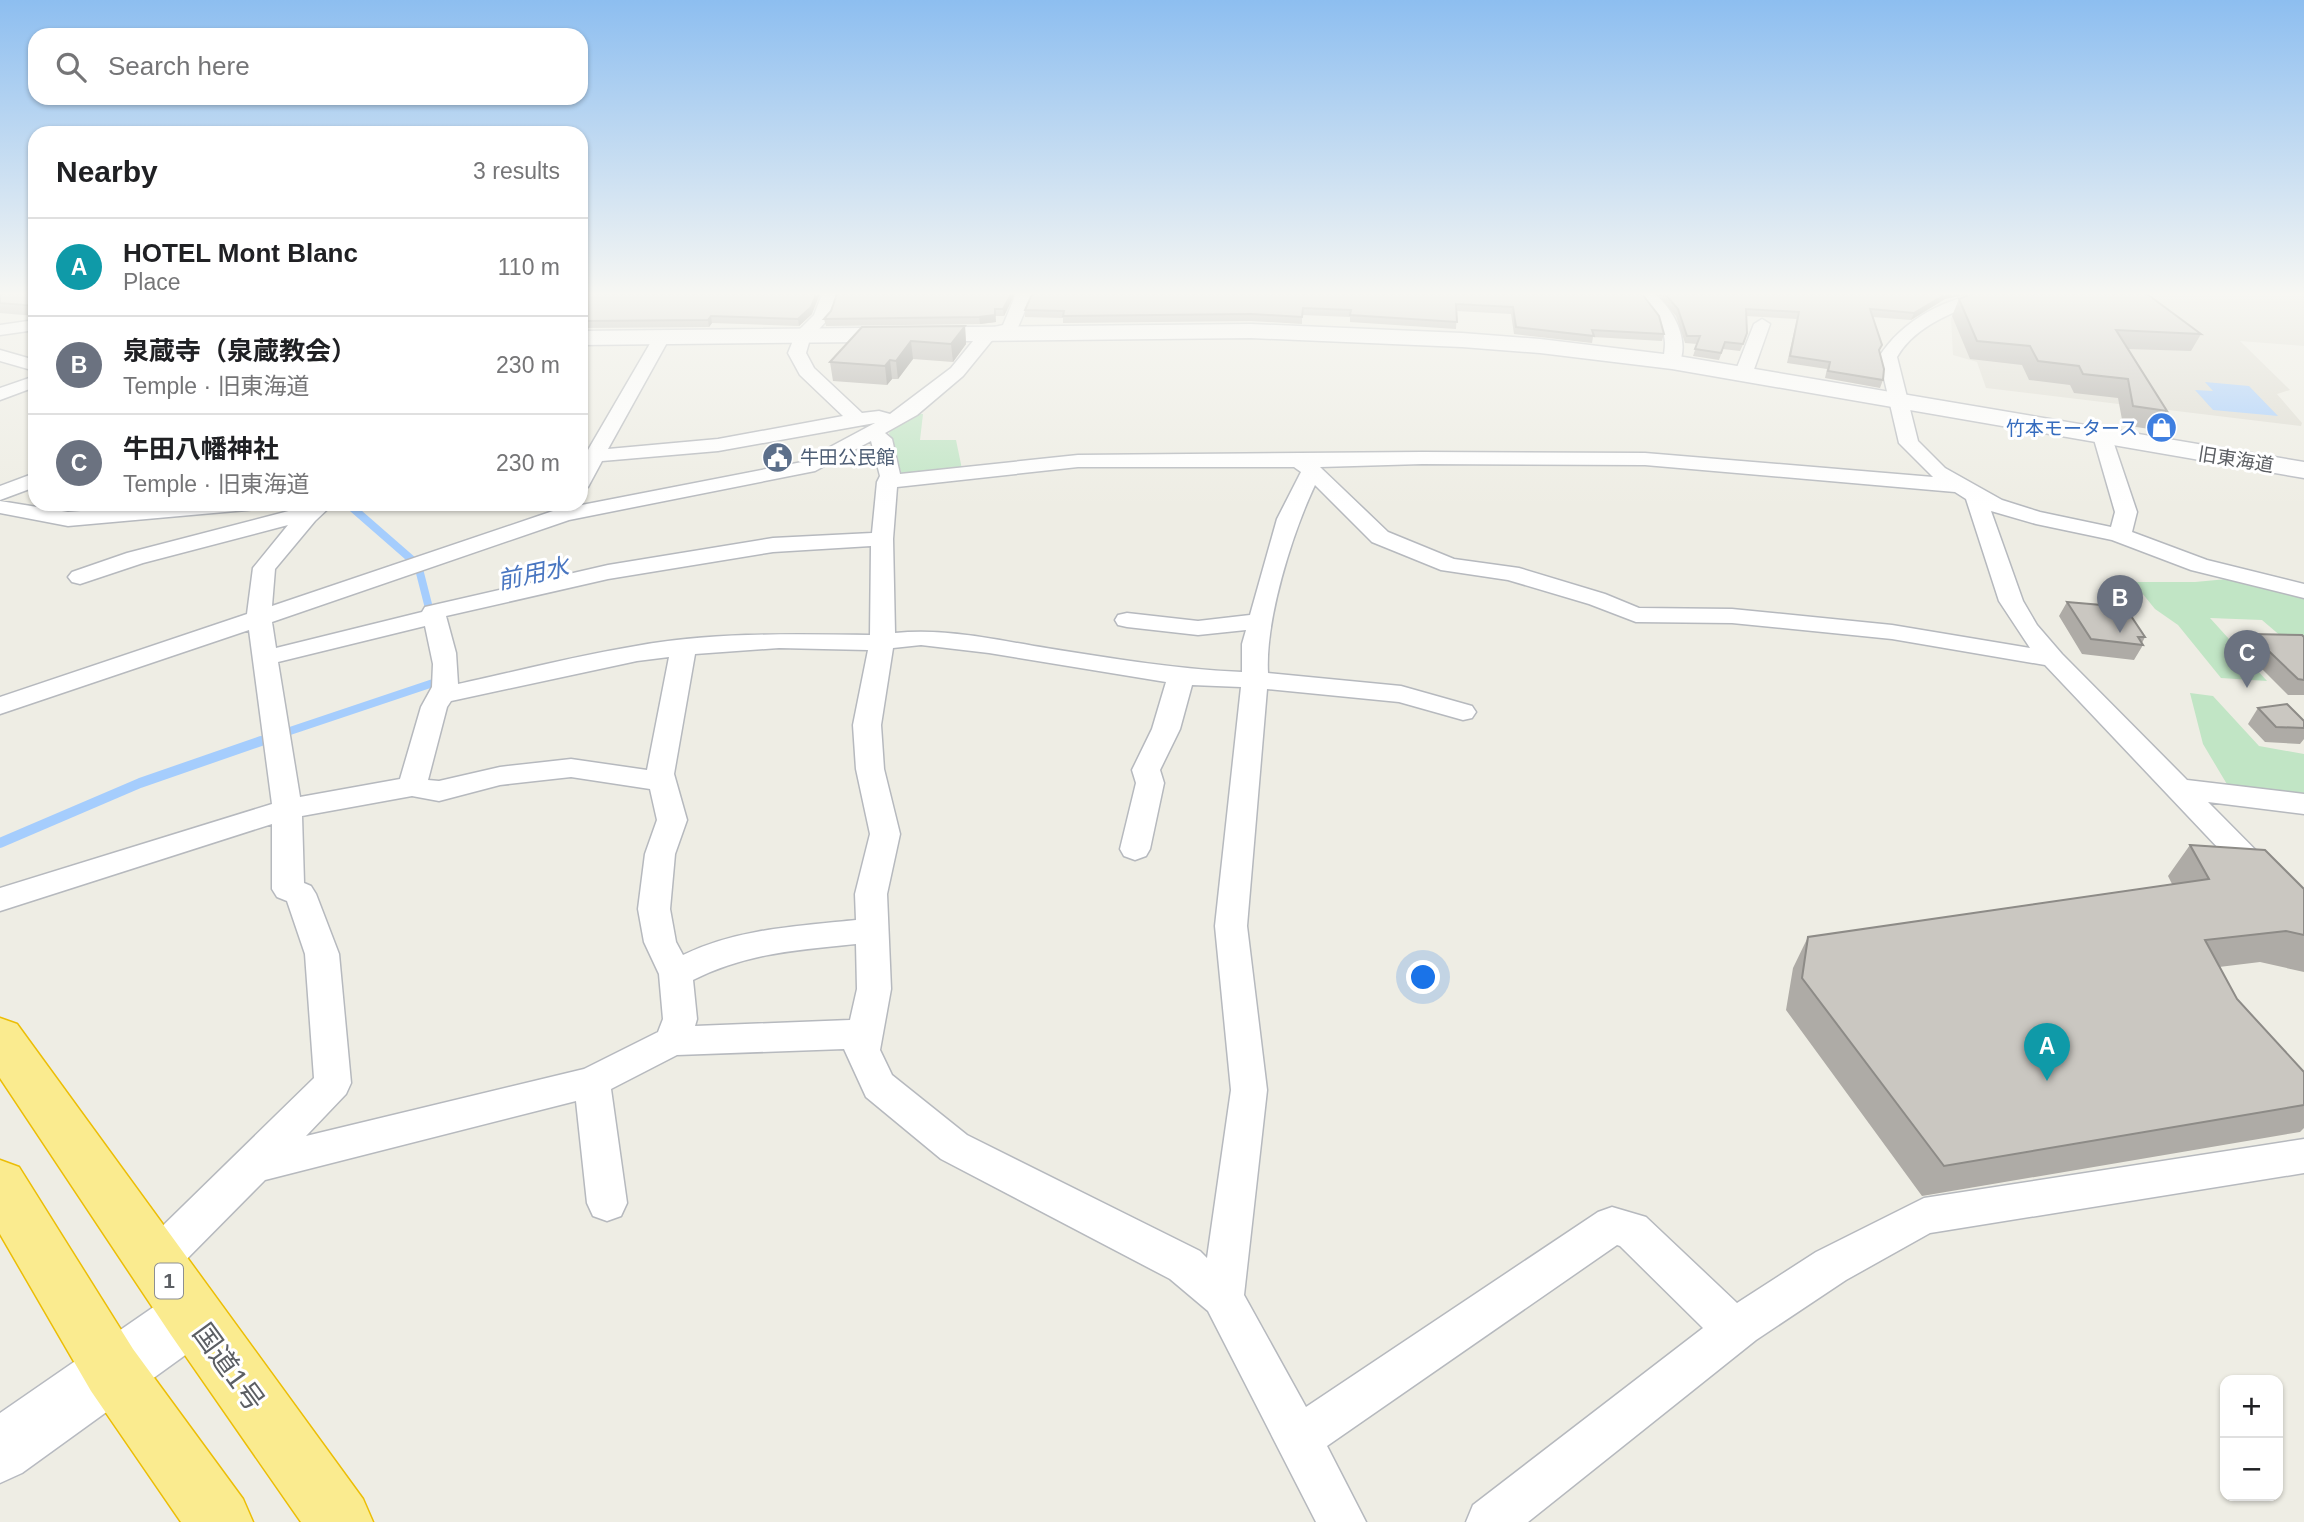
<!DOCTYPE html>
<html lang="en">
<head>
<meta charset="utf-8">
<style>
  :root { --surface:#fff; --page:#f2f2f2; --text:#202124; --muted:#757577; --line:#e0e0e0; --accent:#0b8043 }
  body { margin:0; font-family:Arial,"Noto Sans JP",sans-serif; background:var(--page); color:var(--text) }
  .controls { position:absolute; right:21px; bottom:21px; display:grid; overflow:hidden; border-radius:14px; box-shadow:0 2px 5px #0004 }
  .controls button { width:63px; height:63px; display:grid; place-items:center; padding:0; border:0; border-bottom:2px solid var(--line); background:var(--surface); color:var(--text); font:35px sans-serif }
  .you { position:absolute; left:1424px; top:978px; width:24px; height:24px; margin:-18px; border:5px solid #fff; border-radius:50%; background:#1a73e8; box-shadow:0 0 0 10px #1a73e833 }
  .badge { display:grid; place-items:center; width:46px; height:46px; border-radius:50%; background:var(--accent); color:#fff; font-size:23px; font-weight:700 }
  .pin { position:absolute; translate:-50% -58px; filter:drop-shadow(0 2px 4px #0008) }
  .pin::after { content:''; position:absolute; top:37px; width:24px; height:21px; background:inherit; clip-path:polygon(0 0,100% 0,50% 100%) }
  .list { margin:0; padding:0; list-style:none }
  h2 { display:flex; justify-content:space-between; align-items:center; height:91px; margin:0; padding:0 28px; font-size:30px }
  h2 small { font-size:23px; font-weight:400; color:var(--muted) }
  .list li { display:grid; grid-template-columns:46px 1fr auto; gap:21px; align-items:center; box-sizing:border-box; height:98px; padding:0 28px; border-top:2px solid var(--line) }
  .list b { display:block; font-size:26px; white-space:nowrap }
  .list p { margin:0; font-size:23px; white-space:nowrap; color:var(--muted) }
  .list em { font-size:23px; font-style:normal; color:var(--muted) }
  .icon { flex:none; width:38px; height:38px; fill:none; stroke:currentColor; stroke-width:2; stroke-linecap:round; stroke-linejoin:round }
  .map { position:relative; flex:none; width:2304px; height:1522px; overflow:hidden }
  .search { position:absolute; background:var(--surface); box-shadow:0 2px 5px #0004; left:28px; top:28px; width:560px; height:77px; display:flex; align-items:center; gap:18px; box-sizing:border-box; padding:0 24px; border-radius:21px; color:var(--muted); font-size:26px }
  .panel { position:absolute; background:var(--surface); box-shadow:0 2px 5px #0004; left:28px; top:126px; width:560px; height:385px; border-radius:21px }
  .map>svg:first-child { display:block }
  .education { fill:#dedcd2 }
  .green { fill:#c1e5c5 }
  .water { fill:#a5cdfd }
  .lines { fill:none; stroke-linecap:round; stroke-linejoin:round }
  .stream-far1 { stroke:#a5cdfd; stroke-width:8 }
  .stream { stroke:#a5cdfd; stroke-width:10 }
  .street-casing { stroke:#b6b9be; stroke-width:3 }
  .secondary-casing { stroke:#b7bac0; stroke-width:3 }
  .highway-casing { stroke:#ecbe06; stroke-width:3 }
  .street { fill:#fff; fill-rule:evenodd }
  .secondary { fill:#fff; fill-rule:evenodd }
  .highway { fill:#faeb8f; fill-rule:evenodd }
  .wall { fill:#aeaba6 }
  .shaded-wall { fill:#8d8b87 }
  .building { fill:#cac7c1; stroke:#8d8b87; stroke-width:2 }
  .labels { text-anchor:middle; stroke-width:6; stroke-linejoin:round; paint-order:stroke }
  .far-shop-label { font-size:19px; fill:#366cbe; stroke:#fff; text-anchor:end }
  .far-service-label { font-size:19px; fill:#4e5e75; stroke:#fff; text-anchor:start }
  .far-street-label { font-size:19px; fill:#5c5f64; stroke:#fff }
  .shield { fill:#fff; stroke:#8d8f92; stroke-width:2 }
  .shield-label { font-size:21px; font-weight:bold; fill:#5c5f64 }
  .water-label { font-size:24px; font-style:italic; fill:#4875c0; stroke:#fff }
  .near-street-label { font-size:28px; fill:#5c5f64; stroke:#fff }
</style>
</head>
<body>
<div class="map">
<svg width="2304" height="1522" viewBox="0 0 2304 1522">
  <rect width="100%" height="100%" fill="#eeede4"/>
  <!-- education -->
  <path class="education" d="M1993 294H2304V346L2240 341 2290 390 2277 394 2302 423 2301 426 1986 388 1977 362 1953 355 1951 318Z"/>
  <!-- green -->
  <path class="green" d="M915 414H923L920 440H956L962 469 902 475 889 433 893 427Z
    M2238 578 2304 593V656L2262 620 2210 618 2267 681 2221 678 2178 625 2155 609 2133 582H2195Z
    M2190 693 2213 696 2259 746 2304 754V800L2231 791 2203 744Z"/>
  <!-- water -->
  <path class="water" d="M2205 382 2249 386 2278 416 2213 410 2195 390 2213 391Z"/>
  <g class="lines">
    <!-- stream-far1 -->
    <path class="stream-far1" d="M348 504 411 559
      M419 569 431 616
      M284 733 439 681 438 679
      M256 743 267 739"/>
    <!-- stream -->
    <path class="stream" d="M0 843 140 783 261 741"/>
    <defs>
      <path id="street" d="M822 294H838L830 317 810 339 806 353 814 368 862 413 879 411 890 414 951 368 982 330 1003 325 1016 294H1032L1016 332 994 338 963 376 917 415 885 433 892 439 900 474 1078 455 1422 452 1645 453 1933 477 1899 443 1879 357C1901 321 1949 294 1991 294L1989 297C1956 312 1916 324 1897 357L1918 441 1945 468 2002 500 2040 512 2111 527 2115 512 2093 436 2096 432H2110L2137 512 2132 532 2207 560 2304 584V598L2191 570 2112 540 2036 524 1991 511 2023 601 2037 625 2062 654 2187 780 2304 794V814L2208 802 2304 899V931L2293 927 2045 665 1892 639 1732 623 1636 622 1589 604 1508 580 1441 570 1372 542 1315 485C1292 534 1265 620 1268 673L1401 686 1472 706 1476 712 1472 718 1463 720 1399 702 1267 689 1247 926 1267 1090 1244 1295 1306 1407 1598 1212 1612 1207 1646 1217 1737 1303 1816 1252 1924 1198 2304 1139V1173L1930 1233 1846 1280 1756 1340 1528 1522H1466L1473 1505 1703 1328 1620 1246 1617 1245 1327 1446 1366 1522H1316L1208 1311 1170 1279 941 1159 866 1097 844 1049 677 1055 611 1089 627 1203 621 1216 607 1221 593 1216 587 1203 576 1101 265 1180 171 1275 156 1280 141 1275 135 1261 141 1247 314 1078 305 954 287 901 277 897 272 889V824L0 911V888L272 804 249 630 0 714V697L247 614 253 568 288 525 143 563 80 584 72 582 68 577 72 572 127 553 304 507 309 504H333L315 521 275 569 272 606 556 510 802 462 875 423 718 451 602 461 588 487 581 489V451L588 450 655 335H667L669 339 608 449 718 439 843 416 800 375 788 353 796 333 814 315ZM871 441 880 476 877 482 872 533 773 538 608 565 425 607 422 612 276 648 272 622 569 520 815 471ZM1422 464 1645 465 1955 492 1966 499 1999 601 2030 648 1892 625 1732 609 1639 608 1605 594 1519 568 1454 559 1388 532 1320 467ZM1078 467H1294L1301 472 1277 519 1250 615 1198 621 1127 613 1118 615 1115 620 1118 625 1127 627 1198 635 1246 630 1242 644V672C1172 669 1103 657 1034 646 988 638 941 628 895 633L893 539 897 487ZM871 546 870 635C792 634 713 632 636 646 576 656 517 671 458 684L456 653 446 616 608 579 773 552ZM425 626 433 664 432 687 421 707 400 779 300 797 278 662ZM921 645 989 653 1166 682 1152 729 1132 770 1136 783 1120 849 1124 856 1135 860 1146 856 1150 849 1164 783 1160 770 1180 729 1192 685 1241 687 1215 926 1231 1090 1207 1258 1200 1251 967 1135 892 1075 880 1050 891 989 887 894 900 834 884 769 881 725 893 648ZM779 648 868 650 853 725 856 769 870 834 855 894 856 920C797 926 737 929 683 955L676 942 670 909 675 854 687 820 674 774 695 654ZM669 657 647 770 571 759 500 767 439 781 428 780 447 707 451 701 637 661ZM571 777 650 789 657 820 645 854 638 909 644 942 659 974 663 1019 658 1032 584 1069 306 1136 346 1094 351 1083 339 954 316 894 311 886 304 883 302 816 412 796 439 801 500 785ZM856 944 857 989 850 1020 695 1026 697 1019 693 980C747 953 797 950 856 944Z
        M1638 294H1655C1674 310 1691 342 1678 366H1666C1662 359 1665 352 1665 343 1664 320 1651 310 1638 294Z
        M1762 319 1770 324 1752 375 1743 380 1737 379 1734 375 1754 324Z
        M35 320V330L0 335V325Z
        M0 350 35 360V371L0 361Z
        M35 376V387L0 400V388Z
        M35 473V487L0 500V486Z
        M0 501 68 512 170 504H258L255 509 247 510 68 526 0 513Z"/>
      <path id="secondary" d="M1251 324 1462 333 1540 339 1672 355 2304 462V478L1672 369 1540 353 1462 347 1251 338 581 345V331Z
        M192 1287 213 1295 221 1315 213 1335 22 1473 0 1483V1413L171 1295Z"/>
      <path id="highway" d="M0 1018 17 1024 363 1499 373 1522H301L171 1335 0 1078Z
        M0 1160 19 1167 133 1349 243 1499 253 1522H181L91 1391 0 1234Z"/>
    </defs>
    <!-- street casing -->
    <use href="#street" class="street-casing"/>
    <!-- secondary casing -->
    <use href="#secondary" class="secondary-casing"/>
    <!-- highway casing -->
    <use href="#highway" class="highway-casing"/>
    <!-- street -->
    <use href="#street" class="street"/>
    <!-- secondary -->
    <use href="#secondary" class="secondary"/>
    <!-- highway -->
    <use href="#highway" class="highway"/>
  </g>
  <!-- wall -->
  <path class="wall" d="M0 294H35V316L0 313Z
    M581 294 812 314 799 326 712 323 709 327 581 328Z
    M837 294H1015L1004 316H996V322L980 324 826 326 824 319 831 311Z
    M1642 294 1664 334 1662 341 1593 337 1592 343 1514 334 1511 314 1457 311 1456 329 1350 322V317L1302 315V324L1251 321 1063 323V318L1025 317V310Z
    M1657 294H1970L1945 299 1911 320 1873 317 1882 345 1879 352 1883 380 1880 388 1825 378 1827 369 1787 363 1797 319 1746 316 1745 340 1740 351 1723 349 1719 360 1693 356 1697 344 1685 343 1676 316Z
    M1959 299 2201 334 2191 351 2128 349 2167 411 2156 430 2123 425 2118 398 2074 393 2070 385 2029 380 2022 365 1970 359 1952 316Z
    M965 326 966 344 953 362 913 359 898 379H892L887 385 833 381 830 362Z
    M2067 602 2145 637 2142 643 2143 645 2134 660 2082 654 2059 616Z
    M2251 634 2304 637V695H2288L2241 648Z
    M2258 708 2304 721V739L2300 744 2265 742 2248 724Z
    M2190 845 2304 889V972L2260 962 2219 967 2237 999 2304 1072V1128L2300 1132 1922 1196 1786 1010 1793 968 1808 937 2172 884 2168 876Z"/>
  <!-- shaded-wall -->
  <path class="shaded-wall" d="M816 294H820L812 314 799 326 798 319Z
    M1011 294H1015L1004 316 1003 309Z
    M1946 294H1970L1945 299 1911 320 1914 313Z
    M995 315 996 322 980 324 979 317Z
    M711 316 712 323 709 327 708 320Z
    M965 326 966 344 953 362 951 344Z
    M911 341 913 359 898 379 896 361Z
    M890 360 892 379 887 385 885 366Z"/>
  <!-- building -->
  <path class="building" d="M0 294H35V306L0 303Z
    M581 294H816L811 307 798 319 711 316 708 320 581 321Z
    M837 294H1011L1003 309H995V315L979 317 824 319 831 311Z
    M1032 294H1642L1659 316 1664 334 1592 330 1594 336 1516 327 1513 307 1456 304 1457 322 1350 315 1351 310 1303 308 1302 317 1251 314 1063 316 1064 311 1025 310Z
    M1665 294H1946L1914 313 1870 309 1882 345 1879 350 1884 369 1883 380 1828 371 1830 362 1790 356 1799 312 1746 309 1747 333 1743 344 1725 342 1721 353 1695 349 1700 336H1687L1678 309Z
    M1971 294H2147L2201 334 2116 330 2167 411 2133 406 2128 379 2083 374 2079 366 2038 361 2030 346 1977 341 1959 299Z
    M965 326 951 344 911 341 896 361 890 360 885 366 830 362 862 327Z
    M2067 602 2125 607 2145 637H2138L2143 645 2091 639Z
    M2251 634 2302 635 2304 637V680L2298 679Z
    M2287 704 2304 721V728L2276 727 2258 708Z
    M2190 845 2265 850 2304 889V935L2286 931 2205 940 2237 999 2304 1072V1105L1944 1166 1802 978 1808 937 2209 879Z"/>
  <!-- sky -->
  <linearGradient id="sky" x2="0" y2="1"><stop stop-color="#8dbef0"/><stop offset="0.58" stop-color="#f7f7f3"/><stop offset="1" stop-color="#f7f7f3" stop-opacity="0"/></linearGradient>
  <rect width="2304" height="507" fill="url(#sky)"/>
  <!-- icons -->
  <defs>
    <symbol id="shop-disc" viewBox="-11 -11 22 22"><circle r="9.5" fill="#3f7fe0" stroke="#fff"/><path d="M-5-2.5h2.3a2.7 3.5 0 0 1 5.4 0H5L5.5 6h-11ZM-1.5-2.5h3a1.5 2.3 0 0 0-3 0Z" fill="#fff"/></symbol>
    <symbol id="civic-disc" viewBox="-11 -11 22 22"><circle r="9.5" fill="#5c6f8a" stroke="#fff"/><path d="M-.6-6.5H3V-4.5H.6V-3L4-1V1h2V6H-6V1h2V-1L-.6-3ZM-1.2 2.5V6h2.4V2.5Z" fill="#fff"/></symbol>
  </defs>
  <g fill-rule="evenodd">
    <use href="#shop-disc" x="2144" y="410" width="35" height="35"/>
    <use href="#civic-disc" x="760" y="440" width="35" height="35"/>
  </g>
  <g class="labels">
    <!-- far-shop labels -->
    <g class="far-shop-label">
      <text x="2138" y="435">竹本モータース</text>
    </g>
    <!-- far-service labels -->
    <g class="far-service-label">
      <text x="800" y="464">牛田公民館</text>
    </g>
    <!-- far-street labels -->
    <g class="far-street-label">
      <text transform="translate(2236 459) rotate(9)" y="7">旧東海道</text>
    </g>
    <!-- shield labels -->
    <rect class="shield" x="155" y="1263.5" width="28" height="35" rx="5"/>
    <g class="shield-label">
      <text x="169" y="1288">1</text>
    </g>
    <!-- water labels -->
    <g class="water-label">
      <text transform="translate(533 574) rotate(-12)" y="8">前用水</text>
    </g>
    <!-- near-street labels -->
    <g class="near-street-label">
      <text transform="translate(229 1367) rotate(54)" y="10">国道1号</text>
    </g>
  </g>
</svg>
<div class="controls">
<button>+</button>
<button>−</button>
</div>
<div class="you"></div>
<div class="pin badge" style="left:2047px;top:1081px;background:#0f9aa8">A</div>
<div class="pin badge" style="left:2120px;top:633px;background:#6b7280">B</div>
<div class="pin badge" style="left:2247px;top:688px;background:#6b7280">C</div>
<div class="search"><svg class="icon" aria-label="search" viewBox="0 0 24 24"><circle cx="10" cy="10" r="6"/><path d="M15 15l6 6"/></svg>Search here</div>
<section class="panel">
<h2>Nearby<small>3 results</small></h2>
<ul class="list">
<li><span class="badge" style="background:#0f9aa8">A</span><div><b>HOTEL Mont Blanc</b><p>Place</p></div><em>110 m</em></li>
<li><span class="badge" style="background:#6b7280">B</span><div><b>泉蔵寺（泉蔵教会）</b><p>Temple · 旧東海道</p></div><em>230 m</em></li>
<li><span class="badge" style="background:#6b7280">C</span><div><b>牛田八幡神社</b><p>Temple · 旧東海道</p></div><em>230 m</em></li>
</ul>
</section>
</div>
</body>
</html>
